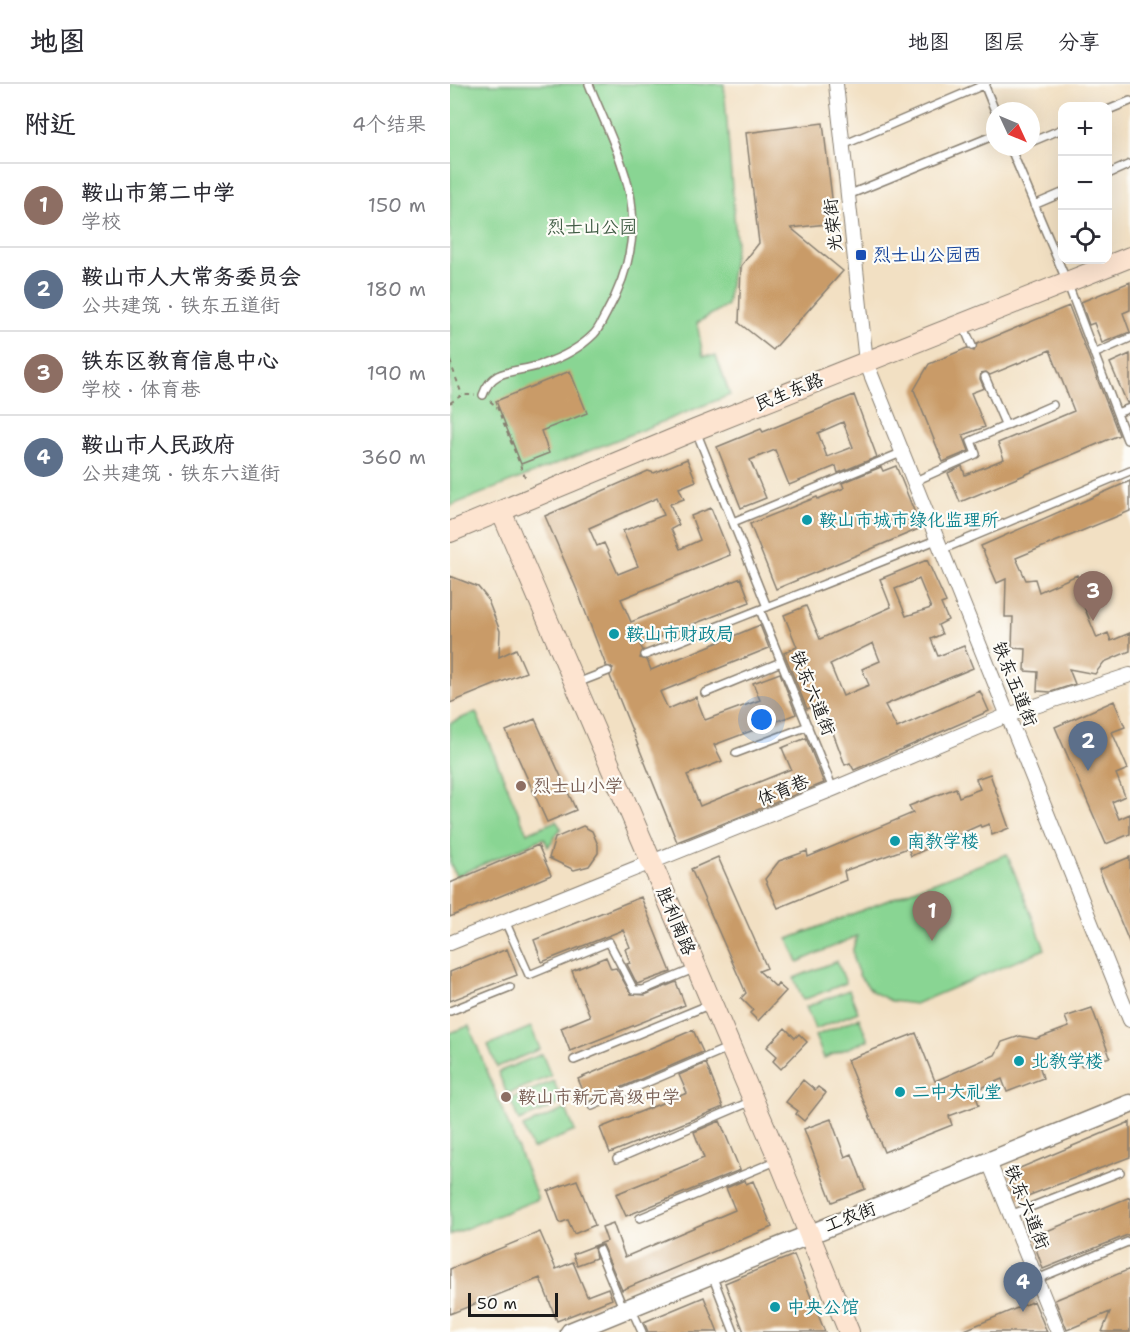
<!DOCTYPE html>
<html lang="zh">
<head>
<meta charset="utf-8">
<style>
  :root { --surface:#fff; --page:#f2f2f3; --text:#2b2b33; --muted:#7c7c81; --line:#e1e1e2; --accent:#1f6fb2 }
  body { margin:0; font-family:"Shantell Sans","LXGW WenKai TC",sans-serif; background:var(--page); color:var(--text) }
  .controls { position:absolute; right:18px; top:18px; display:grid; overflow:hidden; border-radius:12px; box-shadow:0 6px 24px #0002 }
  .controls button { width:54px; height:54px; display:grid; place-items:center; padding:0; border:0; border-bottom:2px solid var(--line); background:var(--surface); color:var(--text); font:30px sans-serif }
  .compass { position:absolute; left:536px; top:18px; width:54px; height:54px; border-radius:50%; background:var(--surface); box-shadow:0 6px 24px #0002; rotate:134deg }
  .scale { position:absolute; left:18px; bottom:15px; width:90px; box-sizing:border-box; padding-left:6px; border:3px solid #1c1c1c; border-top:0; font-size:16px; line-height:21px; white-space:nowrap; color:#1c1c1c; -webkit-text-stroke:4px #fdfcf7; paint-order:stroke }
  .you { position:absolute; left:312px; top:636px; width:21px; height:21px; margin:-15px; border:4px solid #fff; border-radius:50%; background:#1a73e8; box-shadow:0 0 0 9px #1a73e833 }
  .badge { display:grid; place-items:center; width:39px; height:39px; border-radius:50%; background:var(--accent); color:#fff; font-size:20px; font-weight:700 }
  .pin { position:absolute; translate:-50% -50px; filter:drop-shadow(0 2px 3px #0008) }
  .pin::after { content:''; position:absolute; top:32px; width:21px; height:18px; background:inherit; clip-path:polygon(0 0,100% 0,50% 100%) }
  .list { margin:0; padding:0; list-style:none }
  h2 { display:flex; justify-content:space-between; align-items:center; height:78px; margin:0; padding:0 24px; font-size:26px }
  h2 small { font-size:20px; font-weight:400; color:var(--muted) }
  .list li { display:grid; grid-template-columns:39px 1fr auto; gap:18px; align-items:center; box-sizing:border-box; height:84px; padding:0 24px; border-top:2px solid var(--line) }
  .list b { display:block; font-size:22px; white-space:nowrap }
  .list p { margin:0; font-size:20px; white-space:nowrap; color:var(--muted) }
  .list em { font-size:20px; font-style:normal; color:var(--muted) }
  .icon { flex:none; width:33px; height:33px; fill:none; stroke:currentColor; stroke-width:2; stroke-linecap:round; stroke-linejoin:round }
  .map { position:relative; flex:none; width:680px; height:1248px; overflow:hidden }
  header { display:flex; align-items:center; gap:36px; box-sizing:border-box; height:84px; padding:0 30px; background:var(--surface); border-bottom:2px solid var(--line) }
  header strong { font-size:28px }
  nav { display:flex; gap:33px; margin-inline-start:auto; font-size:21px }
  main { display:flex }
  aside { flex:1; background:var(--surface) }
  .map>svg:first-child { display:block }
  .green { fill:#89d593; stroke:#527858; stroke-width:1.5 }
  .building { fill:#c99b67; fill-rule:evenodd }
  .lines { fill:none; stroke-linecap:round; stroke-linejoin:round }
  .service-casing { stroke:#877e70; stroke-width:10 }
  .minor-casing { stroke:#877e70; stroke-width:16 }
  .tertiary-casing { stroke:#877e70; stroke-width:21 }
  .secondary-casing { stroke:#877e70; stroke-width:22 }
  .path { stroke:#877e70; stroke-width:2; stroke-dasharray:4.5 4.5; stroke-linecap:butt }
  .service { stroke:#fff; stroke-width:7 }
  .minor { stroke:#fff; stroke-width:14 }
  .tertiary { stroke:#fff; stroke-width:18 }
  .secondary { stroke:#fde4d0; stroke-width:20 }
  .transit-dot { fill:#1a4fb4; stroke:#fdfcf7; stroke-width:2 }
  .culture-dot { fill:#0f9aa8; stroke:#fdfcf7; stroke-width:2 }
  .education-dot { fill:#8d6e63; stroke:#fdfcf7; stroke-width:2 }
  .labels { text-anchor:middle; stroke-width:4.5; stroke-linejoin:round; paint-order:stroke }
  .street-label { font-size:18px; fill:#1c1c1c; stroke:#fdfcf7 }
  .park-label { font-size:18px; fill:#425d46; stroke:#fdfcf7 }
  .transit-label { font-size:18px; fill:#164399; stroke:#fdfcf7; text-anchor:start }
  .culture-label { font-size:18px; fill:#0d838f; stroke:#fdfcf7; text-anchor:start }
  .education-label { font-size:18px; fill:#785e54; stroke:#fdfcf7; text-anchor:start }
</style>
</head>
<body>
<header>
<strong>地图</strong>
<nav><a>地图</a><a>图层</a><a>分享</a></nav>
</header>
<main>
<aside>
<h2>附近<small>4个结果</small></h2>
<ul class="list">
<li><span class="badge" style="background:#8d6e63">1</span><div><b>鞍山市第二中学</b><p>学校</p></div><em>150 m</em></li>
<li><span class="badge" style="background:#5c6f8a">2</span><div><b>鞍山市人大常务委员会</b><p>公共建筑 · 铁东五道街</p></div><em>180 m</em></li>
<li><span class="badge" style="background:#8d6e63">3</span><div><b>铁东区教育信息中心</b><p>学校 · 体育巷</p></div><em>190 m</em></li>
<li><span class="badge" style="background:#5c6f8a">4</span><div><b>鞍山市人民政府</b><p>公共建筑 · 铁东六道街</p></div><em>360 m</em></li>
</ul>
</aside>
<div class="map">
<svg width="680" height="1248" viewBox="0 0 680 1248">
  <rect width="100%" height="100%" fill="#fdfcf7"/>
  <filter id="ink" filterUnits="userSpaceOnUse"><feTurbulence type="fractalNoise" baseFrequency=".0167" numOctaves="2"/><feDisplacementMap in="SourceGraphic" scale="12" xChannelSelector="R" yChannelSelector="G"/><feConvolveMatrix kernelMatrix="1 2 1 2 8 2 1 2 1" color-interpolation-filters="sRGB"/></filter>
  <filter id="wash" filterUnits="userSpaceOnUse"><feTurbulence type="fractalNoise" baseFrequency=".008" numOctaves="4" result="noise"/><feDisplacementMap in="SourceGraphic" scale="24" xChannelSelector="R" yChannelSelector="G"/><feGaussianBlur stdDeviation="1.35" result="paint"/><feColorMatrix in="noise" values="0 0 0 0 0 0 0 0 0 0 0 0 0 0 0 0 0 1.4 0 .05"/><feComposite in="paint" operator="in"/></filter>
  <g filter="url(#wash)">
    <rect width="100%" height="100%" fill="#f2e0c3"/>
    <!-- green -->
    <path class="green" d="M0 0H274L286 157 277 221 247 239 253 272H266L280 311 0 422Z
      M26 628 77 749 106 737 111 744 98 763 94 754 6 792 0 778V639Z
      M557 770 595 865 465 920 441 917 423 908 410 893 404 878 403 865 407 852 348 878 338 855Z
      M387 877 396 899 353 916 344 894Z
      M399 906 408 928 365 945 356 923Z
      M409 934 418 956 374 974 365 952Z
      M19 942 88 1115 0 1151V949Z
      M81 943 90 965 47 983 38 961Z
      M92 970 101 992 57 1010 48 988Z
      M104 997 112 1019 69 1037 60 1015Z
      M116 1025 125 1047 82 1065 73 1043Z"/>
    <g id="blocks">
      <!-- building -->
      <path class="building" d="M373 39 385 139 341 144 393 187 323 266 289 239 291 182 309 159 296 49Z
        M680 198V226L673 229 680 248 652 259 644 239 639 241 631 218Z
        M619 222 669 351 510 418 498 389 512 382 515 391 554 375 548 359 624 327 600 266 540 291 536 288 531 289 530 295 534 304 521 309 535 343 513 351 519 367 493 378 464 306 479 280 517 264 524 267 527 260Z
        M680 270V318L677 319 660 279Z
        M120 287 137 329 91 347 99 369 71 380 46 317Z
        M404 311 427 373 388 389 386 382 339 401 325 366 300 376 316 414 291 424 267 363 311 345 313 348ZM393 338 403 363 377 373 368 349Z
        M237 375 246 397 229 404 234 415 220 420 229 441 221 445 230 465 250 456 241 432 261 424 280 471 171 515 181 538 291 494 300 518 190 561 193 566 190 574 197 576 201 586 310 541 319 564 210 608 218 625 246 613 255 636 310 616 303 599 330 589 346 630 264 661 272 677 237 691 250 722 341 685 332 664 356 654 374 699 227 758 160 592 163 584 156 582 127 506 95 432 198 387 204 389ZM207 414 214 431 173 447 188 482 168 490 154 459 147 462 139 444Z
        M446 382 471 444 326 505 300 440 367 413 368 415 394 404 392 399 431 383 433 387Z
        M680 397V427L566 474 576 496 585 495 589 508 627 491 635 511 630 513 647 554 658 549 661 557 680 549V567L654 578 645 590 619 585 625 600 601 608 587 607 588 588 575 587 576 565 562 564 563 533H555L556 495 547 499 531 462Z
        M477 476 496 518 491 520 498 536 488 541 492 550 481 555 488 572 514 562 523 584 435 621 447 644 530 607 539 627 404 686 400 679 395 681 372 619 357 625 334 569 347 563 334 531 356 522 370 555 441 523 430 495ZM469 495 481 524 456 532 445 505ZM423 559 430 577 412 585 419 601 393 612 380 580Z
        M0 492 28 503 37 514 50 547 49 573 66 565 76 588 0 619Z
        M664 617 675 643 662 648 678 685 666 690 675 712 662 718 669 735 680 730V750L656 760 605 643Z
        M85 635 126 726 97 738 56 647Z
        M540 690 559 744 542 751 539 740 531 743 530 741 461 772 458 764 394 787 396 796 328 824 315 795 329 777 357 767 358 773 463 729 459 722 506 704 509 713 530 705 526 695Z
        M133 742 142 747 148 761V769L139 782 124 786 99 774 105 754Z
        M88 761 101 791 0 833V799Z
        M268 773 317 884 309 887 326 903 328 900 336 907 308 937 300 929 303 926 291 914 296 909 241 785Z
        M680 773V860L649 786Z
        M191 813 221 888 187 900 177 880 180 879 175 865 180 863 173 846 92 878 84 856Z
        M57 865 67 891 0 917V888Z
        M156 873 161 885 166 884 181 910 195 911 226 898 235 921 120 967 111 944 140 932 122 887Z
        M642 924 660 973 631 982 627 970 590 984 593 994 557 1008 552 995 524 1007 529 1021 499 1032 502 1041 434 1068 397 976 466 949 485 997 545 971 552 958 570 952 586 955 619 943 615 933Z
        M335 944 345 954 349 950 357 958 331 985 323 977 327 972 317 963Z
        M243 946 253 968 138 1018 128 995Z
        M256 979 273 1023 160 1069 150 1044 237 1009 229 991Z
        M353 996 365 1006 368 1003 376 1009 354 1037 346 1030 348 1027 336 1018Z
        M381 1035 395 1073 402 1070 415 1105 382 1118 354 1045Z
        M270 1037 290 1086 176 1132 166 1110 254 1074 244 1048Z
        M680 1038V1073L567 1116 558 1089Z
        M127 1096 145 1141 124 1150 118 1136 110 1139 98 1107Z
        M295 1096 296 1100 303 1097 322 1143 172 1206 152 1161 144 1163 146 1174 127 1181 123 1170 157 1157 152 1143 163 1139 175 1173 285 1126 276 1104Z
        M680 1113V1150L593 1185 582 1153Z
        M90 1148 106 1185 123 1178 137 1212 158 1204 162 1215 107 1237 90 1194 0 1230V1185Z
        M344 1171 375 1248H294L275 1199Z
        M680 1185V1248H652L660 1228 617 1246 605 1216Z
        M254 1213 268 1248H198L194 1238Z
        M584 1217 597 1248H510Z"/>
    </g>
  </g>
  <g filter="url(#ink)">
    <use href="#blocks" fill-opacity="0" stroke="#877e70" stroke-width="1.5"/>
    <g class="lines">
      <defs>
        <path id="service" d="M534 0 545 27
          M658 26 680 17
          M581 58 612 45
          M393 61 536 0
          M560 63 617 198 677 356
          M658 90 680 80
          M398 111 545 51
          M584 121 612 109
          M513 241 522 262
          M644 270 680 254
          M535 293 556 342
          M33 311C43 282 67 290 93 280 111 274 130 264 144 250 149 245 152 237 156 230 174 198 185 164 182 126 180 88 153 36 139 0
          M667 329 680 324
          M246 347 317 523
          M463 398 526 370 521 357 603 321
          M283 438 451 369
          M491 466 680 387
          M310 526 383 705
          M195 571 486 456
          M127 599 158 587
          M255 609 331 578
          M286 669 358 642
          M55 837 79 891 159 858 184 906H193L246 884
          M0 927 60 903
          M124 976 261 920
          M142 1022 280 963
          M167 1075 302 1017
          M560 1131 670 1088
          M190 1134 326 1077
          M149 1166 173 1224
          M262 1191 284 1248
          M587 1195 680 1157
          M181 1224 192 1248"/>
        <path id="minor" d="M386 0 416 278 680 936
          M0 859 383 705 558 631 680 591
          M539 1078 608 1248"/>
        <path id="tertiary" d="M120 1248 680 1020"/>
        <path id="secondary" d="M51 427 329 1076 399 1248
          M0 448 245 346 680 173"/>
      </defs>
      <!-- service casing -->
      <use href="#service" class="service-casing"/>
      <!-- minor casing -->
      <use href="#minor" class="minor-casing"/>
      <!-- tertiary casing -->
      <use href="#tertiary" class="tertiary-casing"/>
      <!-- secondary casing -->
      <use href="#secondary" class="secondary-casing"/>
      <!-- path -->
      <path class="path" d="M0 277 12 311
        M40 317 47 323 75 393
        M0 319 12 311H25"/>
      <!-- service -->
      <use href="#service" class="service"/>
      <!-- minor -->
      <use href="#minor" class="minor"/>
      <!-- tertiary -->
      <use href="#tertiary" class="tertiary"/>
      <!-- secondary -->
      <use href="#secondary" class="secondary"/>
    </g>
  </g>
  <!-- markers -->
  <rect class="transit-dot" x="405" y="165" width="12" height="12" rx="3"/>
  <g class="culture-dot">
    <circle cx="357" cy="436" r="6"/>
    <circle cx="164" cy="550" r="6"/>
    <circle cx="445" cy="757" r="6"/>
    <circle cx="569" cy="977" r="6"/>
    <circle cx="450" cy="1008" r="6"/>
    <circle cx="325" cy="1223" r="6"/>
  </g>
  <g class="education-dot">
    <circle cx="71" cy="702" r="6"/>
    <circle cx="56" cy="1013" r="6"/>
  </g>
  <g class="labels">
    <!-- street labels -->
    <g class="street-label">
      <text transform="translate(383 141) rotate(-96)" y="6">光荣街</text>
      <text transform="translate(339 308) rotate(-22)" y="6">民生东路</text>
      <text transform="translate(565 600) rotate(68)" y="6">铁东五道街</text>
      <text transform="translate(363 609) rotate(68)" y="6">铁东六道街</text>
      <text transform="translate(333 706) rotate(-22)" y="6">体育巷</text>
      <text transform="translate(226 837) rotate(67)" y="6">胜利南路</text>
      <text transform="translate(577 1123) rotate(68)" y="6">铁东六道街</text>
      <text transform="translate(400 1133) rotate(-21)" y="6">工农街</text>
    </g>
    <!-- park labels -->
    <g class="park-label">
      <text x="142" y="149">烈士山公园</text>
    </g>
    <!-- transit labels -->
    <g class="transit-label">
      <text x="423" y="177">烈士山公园西</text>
    </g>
    <!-- culture labels -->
    <g class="culture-label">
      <text x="369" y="442">鞍山市城市绿化监理所</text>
      <text x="176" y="556">鞍山市财政局</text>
      <text x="457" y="763">南教学楼</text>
      <text x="581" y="983">北教学楼</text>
      <text x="462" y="1014">二中大礼堂</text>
      <text x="337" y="1229">中央公馆</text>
    </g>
    <!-- education labels -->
    <g class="education-label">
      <text x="83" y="708">烈士山小学</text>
      <text x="68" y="1019">鞍山市新元高级中学</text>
    </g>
  </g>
</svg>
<div class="controls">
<button>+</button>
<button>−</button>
<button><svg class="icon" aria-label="locate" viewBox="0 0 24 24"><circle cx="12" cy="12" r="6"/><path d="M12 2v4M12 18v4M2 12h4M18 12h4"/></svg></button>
</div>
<svg class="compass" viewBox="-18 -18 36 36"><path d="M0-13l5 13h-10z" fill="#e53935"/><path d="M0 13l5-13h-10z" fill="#7c7c81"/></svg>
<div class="scale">50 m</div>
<div class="you"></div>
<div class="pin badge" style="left:482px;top:857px;background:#8d6e63">1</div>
<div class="pin badge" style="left:638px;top:687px;background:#5c6f8a">2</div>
<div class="pin badge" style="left:643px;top:537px;background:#8d6e63">3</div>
<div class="pin badge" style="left:573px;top:1228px;background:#5c6f8a">4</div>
</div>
</main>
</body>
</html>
